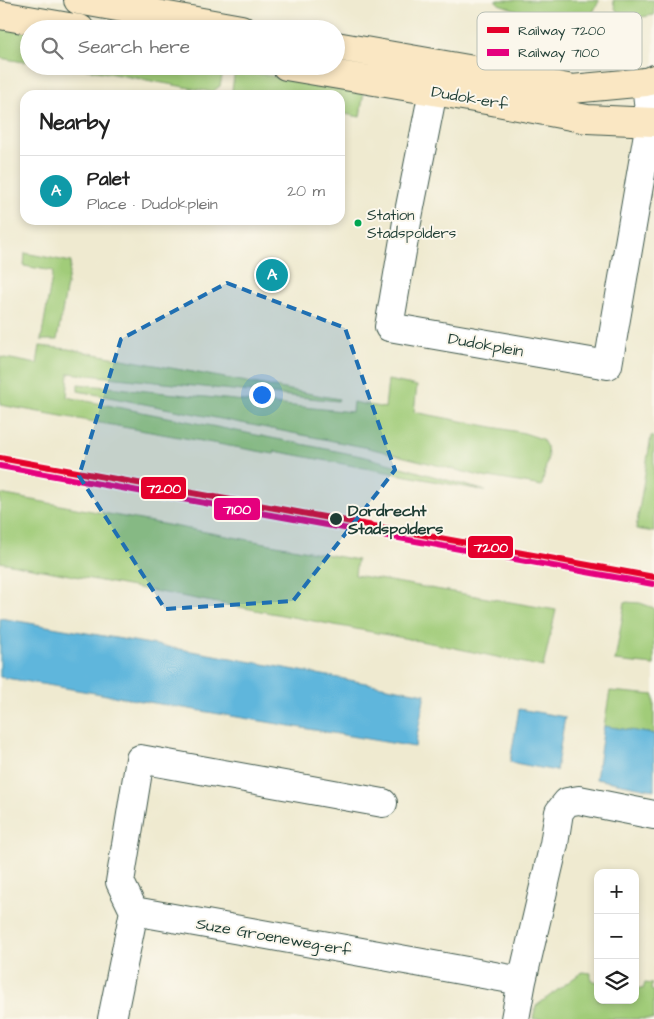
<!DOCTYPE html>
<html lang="en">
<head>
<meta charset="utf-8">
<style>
  :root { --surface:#fff; --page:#f6f6f6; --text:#222; --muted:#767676; --line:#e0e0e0; --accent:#0b8043 }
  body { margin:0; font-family:"Architects Daughter",sans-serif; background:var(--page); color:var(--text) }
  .controls { position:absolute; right:15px; bottom:15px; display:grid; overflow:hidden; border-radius:10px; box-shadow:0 2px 8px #0003 }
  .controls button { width:45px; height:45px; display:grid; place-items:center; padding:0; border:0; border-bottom:1px solid var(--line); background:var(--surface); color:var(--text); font:25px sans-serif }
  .you { position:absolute; left:261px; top:394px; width:18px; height:18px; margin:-12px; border:4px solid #fff; border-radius:50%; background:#1a73e8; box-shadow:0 0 0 8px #1a73e833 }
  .badge { display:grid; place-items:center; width:32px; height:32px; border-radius:50%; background:var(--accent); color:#fff; font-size:16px; font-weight:700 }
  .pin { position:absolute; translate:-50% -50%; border:2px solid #fff; box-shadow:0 1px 5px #0006 }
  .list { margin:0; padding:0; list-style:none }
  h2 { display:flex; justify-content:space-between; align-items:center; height:65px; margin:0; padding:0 20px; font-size:21px }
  h2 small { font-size:16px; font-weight:400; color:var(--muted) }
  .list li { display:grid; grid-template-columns:32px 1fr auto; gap:15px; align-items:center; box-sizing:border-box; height:70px; padding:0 20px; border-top:1px solid var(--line) }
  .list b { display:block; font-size:19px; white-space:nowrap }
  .list p { margin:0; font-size:16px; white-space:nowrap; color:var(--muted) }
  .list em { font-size:16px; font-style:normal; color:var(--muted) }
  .icon { flex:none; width:28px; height:28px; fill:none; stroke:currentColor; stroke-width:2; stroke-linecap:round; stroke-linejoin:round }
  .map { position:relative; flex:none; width:654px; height:1019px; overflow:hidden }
  .search { position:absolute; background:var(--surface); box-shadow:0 2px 8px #0003; left:20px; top:20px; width:325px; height:55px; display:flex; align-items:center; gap:12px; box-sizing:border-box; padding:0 18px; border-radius:28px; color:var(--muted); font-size:19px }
  .panel { position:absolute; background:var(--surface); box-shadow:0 2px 8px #0003; left:20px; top:90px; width:325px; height:135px; border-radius:15px }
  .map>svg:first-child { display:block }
  .green { fill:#a1cc79; stroke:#608456 }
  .water { fill:#5fb6dc; stroke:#3f7a88 }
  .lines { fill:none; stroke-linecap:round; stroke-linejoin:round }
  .street-casing { stroke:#3e574b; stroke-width:30 }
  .secondary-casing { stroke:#3e574b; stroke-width:30 }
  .street { stroke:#fff; stroke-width:28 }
  .secondary { stroke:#fae7c3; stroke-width:28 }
  .rail-1-casing { stroke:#fbf7ec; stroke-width:10 }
  .rail-2-casing { stroke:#fbf7ec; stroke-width:10 }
  .rail-1 { stroke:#e4002b; stroke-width:6 }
  .rail-2 { stroke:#e5007d; stroke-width:6 }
  .marked { fill:#1f6fb2; fill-opacity:0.2; stroke:#1f6fb2; stroke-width:4; stroke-dasharray:10 6; stroke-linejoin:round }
  .bus-dot { fill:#00a651; stroke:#fbf7ec; stroke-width:2 }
  .stop-dot { fill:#1f3d34; stroke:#fbf7ec; stroke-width:2 }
  .labels { text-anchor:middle; stroke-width:4; stroke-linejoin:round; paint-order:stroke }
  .bus-label { font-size:15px; fill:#1f3d34; stroke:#fbf7ec; text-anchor:start }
  .street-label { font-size:16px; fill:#1f3d34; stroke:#fbf7ec }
  .stop-label { font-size:16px; font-weight:bold; fill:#1f3d34; stroke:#fbf7ec; text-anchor:start }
  .key { fill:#fbf7ec; stroke:#b9bfb5; stroke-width:1 }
  .key-label { font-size:14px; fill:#1f3d34 }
  .line-badge { stroke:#fbf7ec; stroke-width:2 }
  .badge-label { font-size:14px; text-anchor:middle; font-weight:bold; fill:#fff }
</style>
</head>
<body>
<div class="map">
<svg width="654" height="1019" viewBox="0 0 654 1019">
  <rect width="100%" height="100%" fill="#fbf7ec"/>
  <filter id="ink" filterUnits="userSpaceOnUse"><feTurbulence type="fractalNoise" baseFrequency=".02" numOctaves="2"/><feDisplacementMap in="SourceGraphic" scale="10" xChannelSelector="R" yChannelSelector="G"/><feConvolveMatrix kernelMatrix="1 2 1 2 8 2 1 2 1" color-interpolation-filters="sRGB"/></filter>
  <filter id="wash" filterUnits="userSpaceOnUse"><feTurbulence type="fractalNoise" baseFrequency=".0096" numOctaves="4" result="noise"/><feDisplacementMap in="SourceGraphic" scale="20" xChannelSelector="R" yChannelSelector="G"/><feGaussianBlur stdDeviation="1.12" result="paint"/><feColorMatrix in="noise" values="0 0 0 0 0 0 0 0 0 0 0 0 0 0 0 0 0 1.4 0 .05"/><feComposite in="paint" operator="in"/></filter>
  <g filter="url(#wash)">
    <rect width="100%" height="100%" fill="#efead0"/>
    <!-- green -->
    <path class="green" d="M495 0H599V1L589 20C555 25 530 15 499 4Z
      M613 0H654V15L623 20 615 8Z
      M0 25 29 32 28 60 24 62 0 58Z
      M70 66H220L224 67 220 86 212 92Z
      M235 70 364 91 360 117 340 113V95H236L232 90Z
      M25 253 71 262 57 340H41L53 271 24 266Z
      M40 346 68 349 339 399 338 401 69 373 67 397 366 457 486 491 275 451 274 454 0 405V357L37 364Z
      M388 380 417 386 414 412 524 433 542 439 547 447 548 456 542 486 489 477 488 478 369 448 78 391V384L352 412 353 402 385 408Z
      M651 436 654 437V532L636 529Z
      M0 494 357 560 355 575 556 610 543 667 441 645 0 562Z
      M625 602 640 603 654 608V665L615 661Z
      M610 691 654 695V734L604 726Z
      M582 972 591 973V980L598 982V1000H635V988L643 989 645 983 652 984 651 990 654 991V1019H533L536 1006Z"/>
    <!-- water -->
    <path class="water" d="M0 618 220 656 425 694 415 747 0 677Z
      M519 709 565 717 556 771 510 762Z
      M604 726 654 734V790L596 779Z"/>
  </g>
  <g filter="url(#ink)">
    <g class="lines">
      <defs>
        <path id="street" d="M449 73 433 91 407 222 389 327 608 365 650 122 646 82
          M134 911 120 882 140 759 383 803
          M112 1019 134 911 522 981
          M515 1019 522 981 554 844 559 812 567 802 579 800 654 815"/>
        <path id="secondary" d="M78 0 241 29
          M0 15 80 29
          M336 46 508 76 572 89 646 82 654 79
          M286 66 492 101 587 119 654 122"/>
      </defs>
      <!-- street casing -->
      <use href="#street" class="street-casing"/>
      <!-- secondary casing -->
      <use href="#secondary" class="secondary-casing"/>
      <!-- street -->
      <use href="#street" class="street"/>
      <!-- secondary -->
      <use href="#secondary" class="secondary"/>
      <defs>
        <path id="rail-1" d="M0 458 654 577"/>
        <path id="rail-2" d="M0 466 653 584"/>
      </defs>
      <!-- rail-1 casing -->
      <use href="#rail-1" class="rail-1-casing"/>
      <!-- rail-2 casing -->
      <use href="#rail-2" class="rail-2-casing"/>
      <!-- rail-1 -->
      <use href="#rail-1" class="rail-1"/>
      <!-- rail-2 -->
      <use href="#rail-2" class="rail-2"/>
    </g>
  </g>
  <!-- marked area -->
  <path class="marked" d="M227 283 345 328 395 470 293 601 165 609 79 476 121 339Z"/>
  <!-- markers -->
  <circle class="bus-dot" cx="358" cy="223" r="4.5"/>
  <circle class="stop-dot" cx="336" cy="519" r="7"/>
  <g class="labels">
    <!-- bus labels -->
    <g class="bus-label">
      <text x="367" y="220">Station<tspan x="367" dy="18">Stadspolders</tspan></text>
    </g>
    <!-- street labels -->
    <g class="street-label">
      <text transform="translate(470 97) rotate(10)" y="6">Dudok-erf</text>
      <text transform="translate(486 344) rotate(10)" y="6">Dudokplein</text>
      <text transform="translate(274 936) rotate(10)" y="6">Suze Groeneweg-erf</text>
    </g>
    <!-- stop labels -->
    <g class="stop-label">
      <text x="348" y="516">Dordrecht<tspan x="348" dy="18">Stadspolders</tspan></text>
    </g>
  </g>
  <!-- legend -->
  <rect x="477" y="12" width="165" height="58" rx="8" class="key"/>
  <rect x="487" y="27" width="22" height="6" fill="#e4002b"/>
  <rect x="487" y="49" width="22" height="7" fill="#e5007d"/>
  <g class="key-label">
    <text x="518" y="35">Railway 7200</text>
    <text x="518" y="57">Railway 7100</text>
  </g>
  <g class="line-badge">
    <rect x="140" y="476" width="47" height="24" rx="5" fill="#e4002b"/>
    <rect x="213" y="497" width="48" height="24" rx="5" fill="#e5007d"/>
    <rect x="467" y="535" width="47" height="24" rx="5" fill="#e4002b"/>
  </g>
  <g class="badge-label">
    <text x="164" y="493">7200</text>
    <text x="237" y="514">7100</text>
    <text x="491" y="552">7200</text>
  </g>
</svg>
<div class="controls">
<button>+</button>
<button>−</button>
<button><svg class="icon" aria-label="layers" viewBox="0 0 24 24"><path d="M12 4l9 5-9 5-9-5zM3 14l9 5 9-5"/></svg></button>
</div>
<div class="you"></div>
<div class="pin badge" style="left:272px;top:275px;background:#0f9aa8">A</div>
<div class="search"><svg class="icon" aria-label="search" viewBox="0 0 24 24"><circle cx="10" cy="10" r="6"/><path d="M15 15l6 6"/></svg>Search here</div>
<section class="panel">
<h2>Nearby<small></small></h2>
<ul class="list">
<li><span class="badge" style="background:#0f9aa8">A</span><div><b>Palet</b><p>Place · Dudokplein</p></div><em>20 m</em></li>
</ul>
</section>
</div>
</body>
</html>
